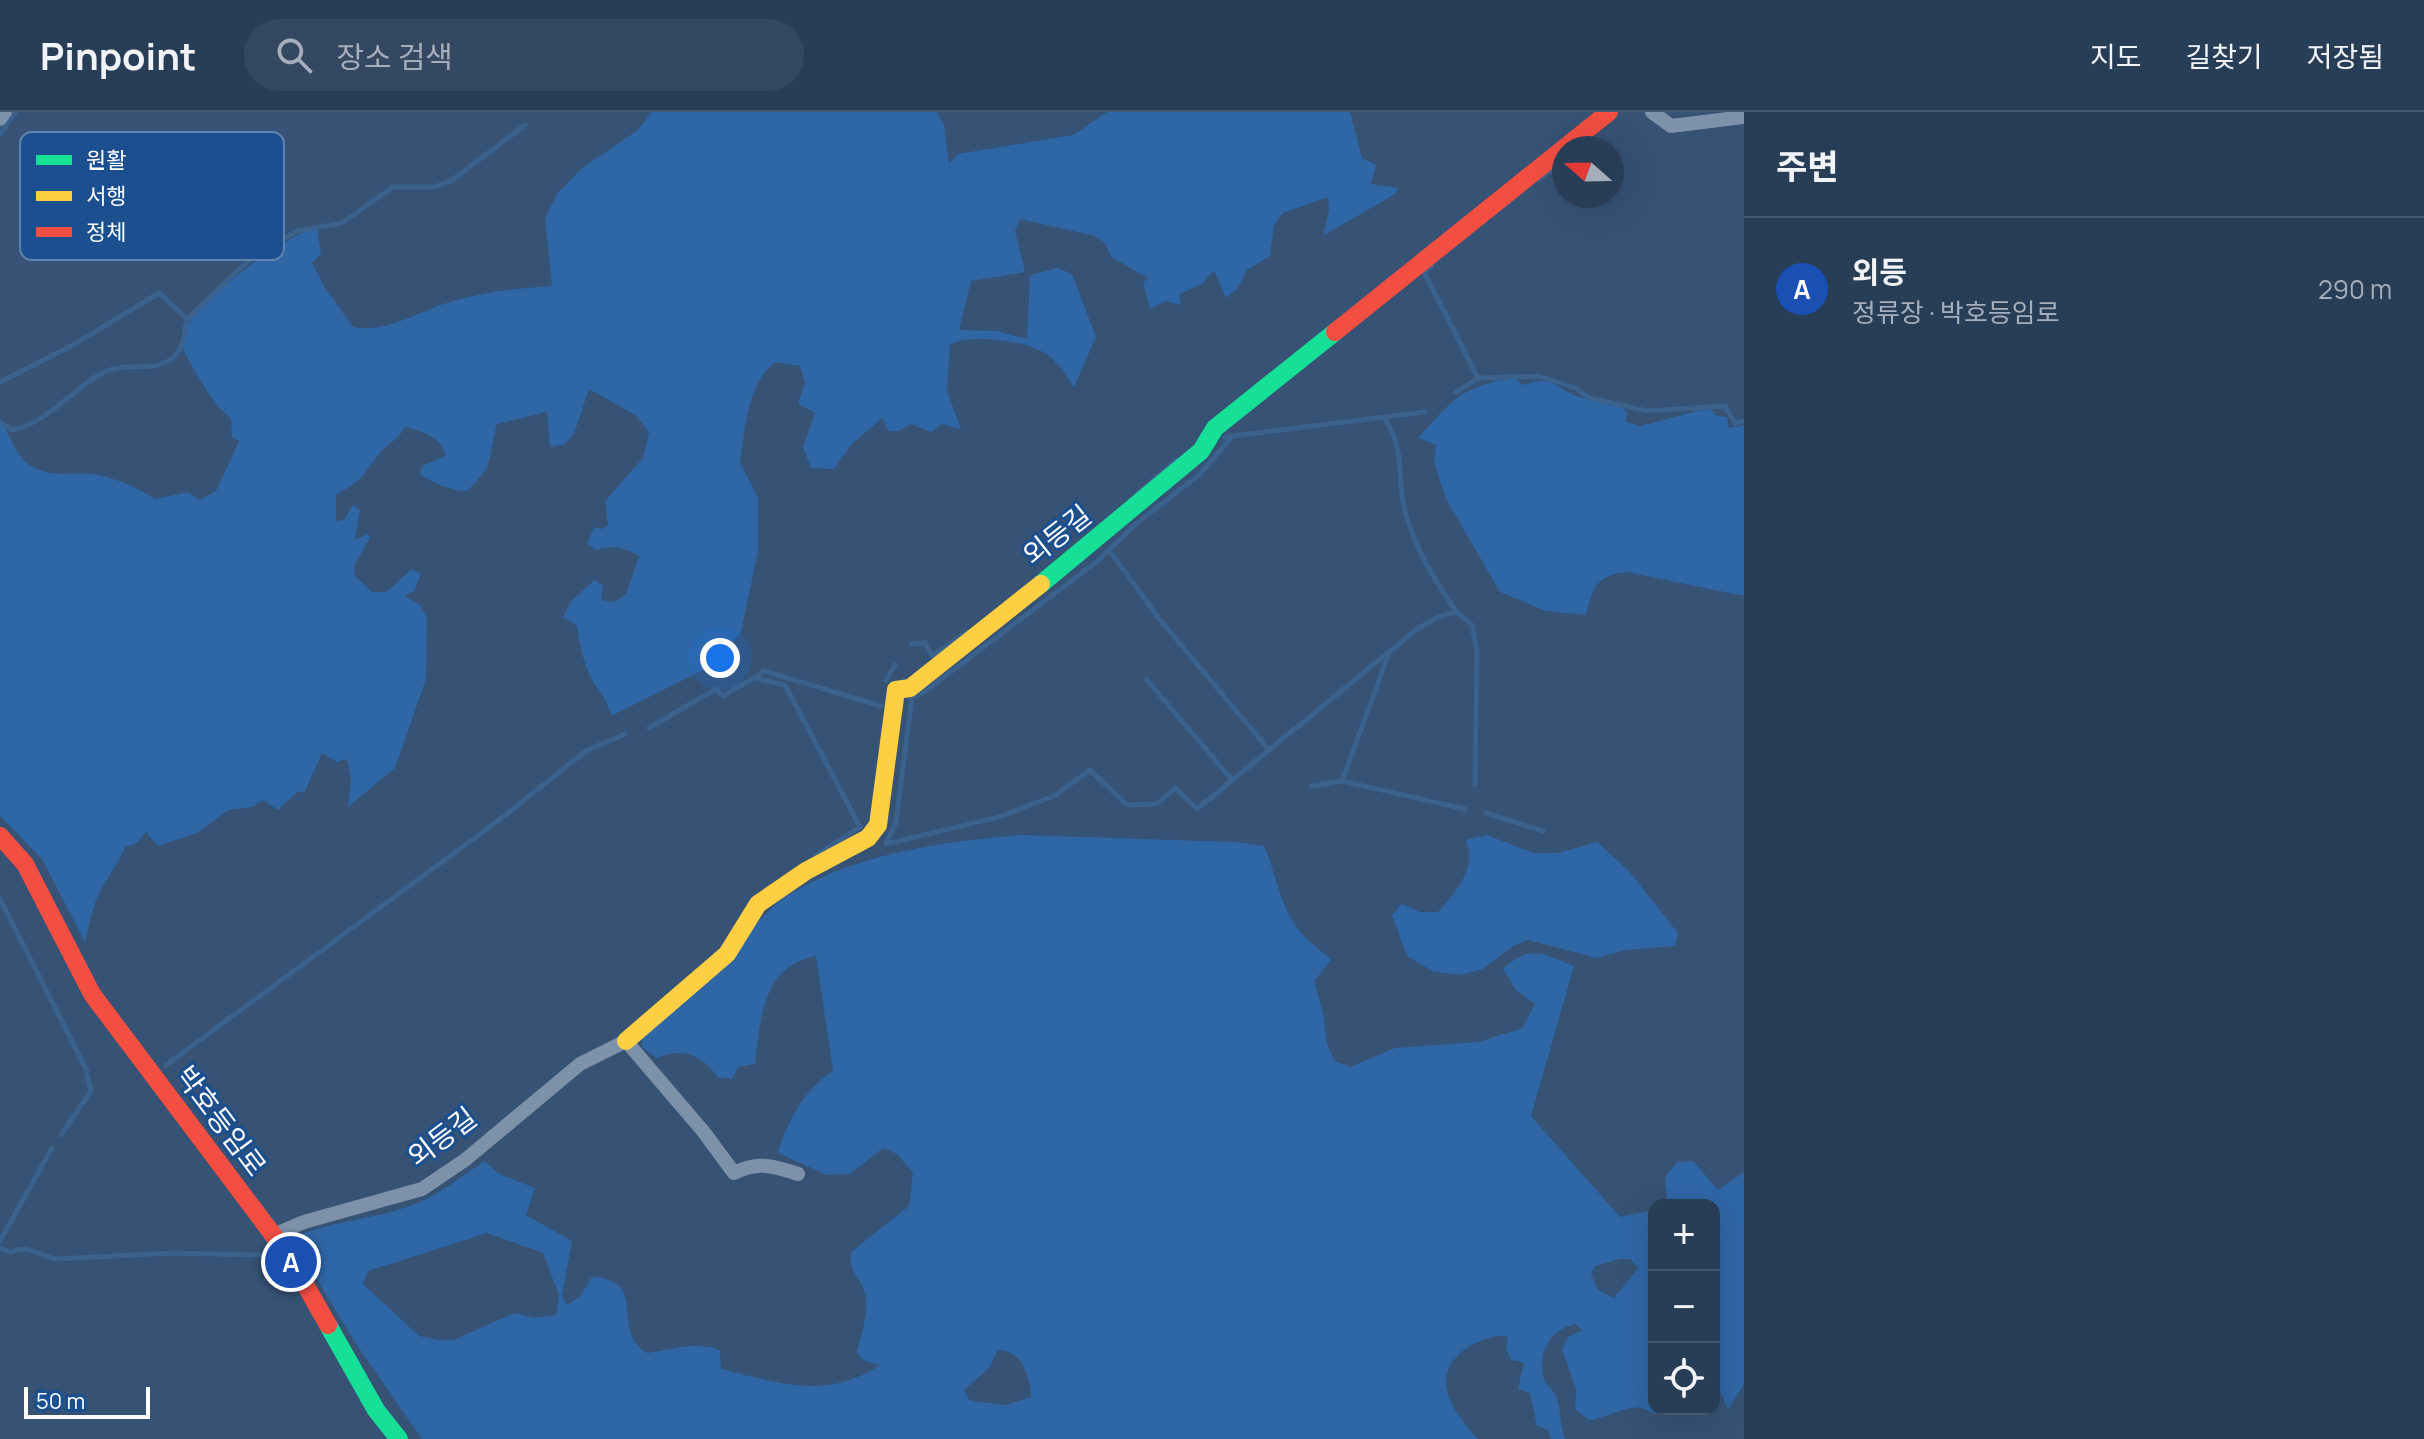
<!DOCTYPE html>
<html lang="ko">
<head>
<meta charset="utf-8">
<style>
  :root { --surface:#283e57; --page:#344961; --text:#f1f3f6; --muted:#a5aeba; --line:#44576d; --accent:#90b9f0 }
  body { margin:0; font-family:Manrope,"Noto Sans KR",sans-serif; background:var(--page); color:var(--text) }
  .controls { position:absolute; right:24px; bottom:24px; display:grid; overflow:hidden; border-radius:16px; box-shadow:0 8px 32px #0002 }
  .controls button { width:72px; height:72px; display:grid; place-items:center; padding:0; border:0; border-bottom:2px solid var(--line); background:var(--surface); color:var(--text); font:40px sans-serif }
  .compass { position:absolute; left:1552px; top:24px; width:72px; height:72px; border-radius:50%; background:var(--surface); box-shadow:0 8px 32px #0002; rotate:290deg }
  .scale { position:absolute; left:24px; bottom:20px; width:126px; box-sizing:border-box; padding-left:8px; border:4px solid #fff; border-top:0; font-size:22px; line-height:28px; white-space:nowrap; color:#fff; -webkit-text-stroke:6px #1b4f8f; paint-order:stroke }
  .you { position:absolute; left:720px; top:546px; width:28px; height:28px; margin:-20px; border:6px solid #fff; border-radius:50%; background:#1a73e8; box-shadow:0 0 0 12px #1a73e833 }
  .badge { display:grid; place-items:center; width:52px; height:52px; border-radius:50%; background:var(--accent); color:#fff; font-size:26px; font-weight:700 }
  .pin { position:absolute; translate:-50% -50%; border:4px solid #fff; box-shadow:0 2px 8px #0006 }
  .list { margin:0; padding:0; list-style:none }
  h2 { display:flex; justify-content:space-between; align-items:center; height:104px; margin:0; padding:0 32px; font-size:34px }
  h2 small { font-size:26px; font-weight:400; color:var(--muted) }
  .list li { display:grid; grid-template-columns:52px 1fr auto; gap:24px; align-items:center; box-sizing:border-box; height:144px; padding:0 32px; border-top:2px solid var(--line) }
  .list b { display:block; font-size:30px; white-space:nowrap }
  .list p { margin:0; font-size:26px; white-space:nowrap; color:var(--muted) }
  .list em { font-size:26px; font-style:normal; color:var(--muted) }
  .icon { flex:none; width:44px; height:44px; fill:none; stroke:currentColor; stroke-width:2; stroke-linecap:round; stroke-linejoin:round }
  .map { position:relative; flex:none; width:1744px; height:1327px; overflow:hidden }
  header { display:flex; align-items:center; gap:48px; box-sizing:border-box; height:112px; padding:0 40px; background:var(--surface); border-bottom:2px solid var(--line) }
  header strong { font-size:38px }
  nav { display:flex; gap:44px; margin-inline-start:auto; font-size:28px }
  .search { width:560px; height:72px; background:var(--page); display:flex; align-items:center; gap:20px; box-sizing:border-box; padding:0 28px; border-radius:44px; color:var(--muted); font-size:30px }
  main { display:flex }
  aside { flex:1; background:var(--surface) }
  .map>svg:first-child { display:block }
  .green { fill:#2f66a5; fill-rule:evenodd }
  .lines { fill:none; stroke-linecap:round; stroke-linejoin:round }
  .stream { stroke:#3b618d; stroke-width:5 }
  .street { stroke:#7d92a8; stroke-width:14 }
  .fast { stroke:#16e098; stroke-width:18 }
  .slow { stroke:#ffcf43; stroke-width:18 }
  .jam { stroke:#f24e42; stroke-width:18 }
  .labels { text-anchor:middle; stroke-width:6; stroke-linejoin:round; paint-order:stroke }
  .street-label { font-size:28px; fill:#fff; stroke:#1b4f8f }
  .key { fill:#1b4f8f; stroke:#5f84b1; stroke-width:2 }
  .key-label { font-size:22px; fill:#fff }
</style>
</head>
<body>
<header>
<strong>Pinpoint</strong>
<div class="search"><svg class="icon" aria-label="search" viewBox="0 0 24 24"><circle cx="10" cy="10" r="6"/><path d="M15 15l6 6"/></svg>장소 검색</div>
<nav><a>지도</a><a>길찾기</a><a>저장됨</a></nav>
</header>
<main>
<div class="map">
<svg width="1744" height="1327" viewBox="0 0 1744 1327">
  <rect width="100%" height="100%" fill="#365274"/>
  <!-- green -->
  <path class="green" d="M652 0H937L944 12 949 52 958 42 1073 23 1107 0H1350L1362 46 1376 53 1371 72 1398 76 1395 82 1323 124 1329 99 1328 85 1283 101 1274 113 1270 144 1247 158 1238 176 1226 186 1214 159 1202 172 1179 182 1181 193 1165 189 1150 197 1143 171 1148 166 1111 145 1105 131 1095 124 1020 107 1015 119 1025 160 971 169 959 218 996 219 1027 227 1030 163 1058 156 1072 162 1096 225 1074 275C1067 264 1056 248 1045 241 1022 228 974 222 950 232L947 279 961 317 941 312 932 320 910 312 900 319H888L882 306 851 333 834 357 811 356 803 335 815 301 798 292 805 271 800 254 775 250C747 272 745 318 740 351L758 385V439L741 520 711 554 611 604C606 584 599 581 590 564 583 548 579 531 577 514L563 505 572 488 595 468 603 474 601 488 615 490 626 482 639 444C623 435 614 433 596 438L587 432 594 415 603 417 608 413 605 389 643 346 649 320 635 303 589 277 574 322 565 332 550 335 547 300 497 312C487 346 497 351 467 379 448 378 435 372 420 362L422 354 446 343C440 325 422 319 405 315 399 328 386 332 378 343 360 368 362 367 336 383V409L344 408 353 393 360 398 355 428 368 422 370 426 355 452 354 463 372 480H386L412 457 421 462 414 479 405 484 420 493 427 505 426 567 395 656 348 695 351 667 347 647 337 650 322 641 304 681 298 679 278 698 263 688 252 695 228 698 197 721 158 734 146 720 137 731 125 735C117 754 106 767 97 786 91 800 89 816 85 830L42 747 0 704V307C10 321 13 342 30 353 47 366 72 360 92 362 115 365 137 376 156 387L188 380 200 388 216 379 239 329 232 326C231 320 232 313 231 308 229 303 222 299 218 295 212 287 185 245 184 238 183 229 186 217 190 209 203 186 293 116 317 117L321 142 312 151 324 174 353 215C388 222 421 197 454 189 486 180 519 176 552 174L545 106 557 82 582 56 638 18Z
    M1514 265 1523 273C1556 261 1555 279 1583 286 1596 290 1609 289 1622 294L1627 301 1626 310 1640 314 1709 296 1717 304 1727 305 1729 316 1744 313V484L1627 460C1598 462 1592 476 1586 503L1546 499 1500 480 1446 387 1434 350 1436 333 1418 326C1456 286 1456 277 1514 265Z
    M1021 723 1235 730 1264 734C1276 761 1280 794 1298 817 1307 829 1321 838 1331 848L1315 868C1316 882 1322 893 1324 906 1326 926 1325 930 1335 949L1350 955 1395 936 1479 930 1522 916 1535 892 1516 878 1503 857C1530 832 1542 841 1574 854L1531 1004 1620 1105 1654 1098V1297H1660L1659 1302C1651 1302 1648 1298 1641 1296 1626 1293 1605 1307 1589 1308L1575 1297 1576 1278 1562 1237 1568 1225 1582 1218 1576 1212C1550 1217 1537 1241 1544 1267 1546 1274 1552 1276 1555 1282 1561 1295 1560 1313 1565 1327H1551L1548 1318 1537 1314 1530 1281 1518 1277 1524 1250 1511 1248 1506 1236 1508 1224C1483 1222 1444 1242 1446 1273 1447 1290 1466 1315 1478 1327H422L356 1232 292 1126C334 1107 380 1108 422 1089 444 1079 464 1062 485 1049L499 1062 535 1076 526 1103 572 1129 562 1184 567 1193 580 1184 592 1165C650 1168 609 1217 647 1241 673 1238 694 1229 720 1238L721 1257C780 1271 825 1289 880 1253L864 1249 857 1241C860 1222 870 1202 865 1182 860 1163 849 1163 851 1140L909 1094 913 1061 897 1042 883 1036 850 1062 827 1063 778 1041C786 1011 806 975 833 959L816 844C763 853 760 908 755 952L738 955 732 967 718 965C701 943 683 935 656 946L642 935 643 923 779 789C849 742 939 730 1021 723ZM487 1121 543 1141 559 1183 556 1203 534 1206 514 1201 454 1228H438L419 1224 363 1172 368 1159ZM1620 1147H1630L1638 1156 1614 1186 1598 1178 1591 1162 1595 1154ZM998 1238C1022 1238 1030 1265 1031 1285L1006 1293 970 1289 964 1278 989 1256Z
    M1487 723 1533 741H1558L1597 730 1629 759 1678 821 1675 834 1626 838 1597 846 1528 828 1513 834 1483 857 1459 863 1432 859 1407 844 1392 803 1402 792 1420 800H1438C1457 778 1477 757 1466 728Z
    M1693 1049 1718 1078 1744 1060V1272L1728 1298 1714 1264V1093H1661L1667 1087 1665 1065 1677 1050Z"/>
  <g class="lines">
    <!-- stream -->
    <path class="stream" d="M0 22 16 0
      M1581 36 1589 30
      M1539 67 1564 49
      M1432 154 1424 160 1478 266 1456 280
      M1478 266 1539 264 1575 276 1590 286 1647 299 1725 294 1735 311 1744 309
      M0 270 73 233 159 181 187 207 255 142 297 119 342 111 393 75H435L452 68 525 13
      M1384 306C1405 335 1397 363 1404 395 1413 433 1435 470 1457 500
      M0 310 12 318C54 310 84 261 118 256 140 252 164 262 180 237 184 230 185 216 187 207
      M1225 325 1425 300
      M1232 325 1199 363 1137 411 1095 451 923 581 912 585 896 710 886 732 999 705 1054 684 1090 658 1127 693 1157 692 1175 676 1197 697 1417 517 1439 505 1457 500 1472 513 1477 540 1475 672
      M1136 383 1177 348
      M1109 438 1161 509 1269 638
      M912 532 925 531 932 544 967 520
      M1388 544 1342 669 1465 697
      M754 566 764 559 881 594
      M886 568 895 553
      M1147 568 1232 668
      M649 616 716 577 723 584 754 566 785 573 860 715 816 743
      M1312 674 1342 669
      M1486 701 1543 719
      M0 787 86 957 91 979 61 1023
      M166 953 503 705 586 639 625 622
      M0 1129 52 1036
      M0 1136 11 1140C30 1132 38 1144 56 1147L172 1141 260 1143"/>
    <!-- street -->
    <path class="street" d="M1652 0 1671 14 1744 5
      M0 7 5 0
      M271 1124 304 1110 422 1077 465 1048 580 952 626 929 703 1019 734 1061C758 1049 774 1054 798 1062"/>
    <!-- fast -->
    <path class="fast" d="M1041 472 1201 339 1215 316 1335 220
      M328 1213 376 1298 399 1327"/>
    <!-- slow -->
    <path class="slow" d="M626 929 727 842 758 792 806 759 868 726 878 713 896 578 910 576 1041 472"/>
    <!-- jam -->
    <path class="jam" d="M1335 220 1609 0
      M0 724 25 752 92 882 289 1144 328 1213"/>
  </g>
  <g class="labels">
    <!-- street labels -->
    <g class="street-label">
      <text transform="translate(1057 423) rotate(-38)" y="10">외등길</text>
      <text transform="translate(221 1009) rotate(53)" y="10">박호등임로</text>
      <text transform="translate(442 1025) rotate(-37)" y="10">외등길</text>
    </g>
  </g>
  <!-- legend -->
  <rect x="20" y="20" width="264" height="128" rx="12" class="key"/>
  <rect x="36" y="43" width="36" height="10" fill="#16e098"/>
  <rect x="36" y="79" width="36" height="10" fill="#ffcf43"/>
  <rect x="36" y="115" width="36" height="10" fill="#f24e42"/>
  <g class="key-label">
    <text x="86" y="56">원활</text>
    <text x="86" y="92">서행</text>
    <text x="86" y="128">정체</text>
  </g>
</svg>
<div class="controls">
<button>+</button>
<button>−</button>
<button><svg class="icon" aria-label="locate" viewBox="0 0 24 24"><circle cx="12" cy="12" r="6"/><path d="M12 2v4M12 18v4M2 12h4M18 12h4"/></svg></button>
</div>
<svg class="compass" viewBox="-18 -18 36 36"><path d="M0-13l5 13h-10z" fill="#e53935"/><path d="M0 13l5-13h-10z" fill="#a5aeba"/></svg>
<div class="scale">50 m</div>
<div class="you"></div>
<div class="pin badge" style="left:291px;top:1150px;background:#1a4fb4">A</div>
</div>
<aside>
<h2>주변<small></small></h2>
<ul class="list">
<li><span class="badge" style="background:#1a4fb4">A</span><div><b>외등</b><p>정류장 · 박호등임로</p></div><em>290 m</em></li>
</ul>
</aside>
</main>
</body>
</html>
